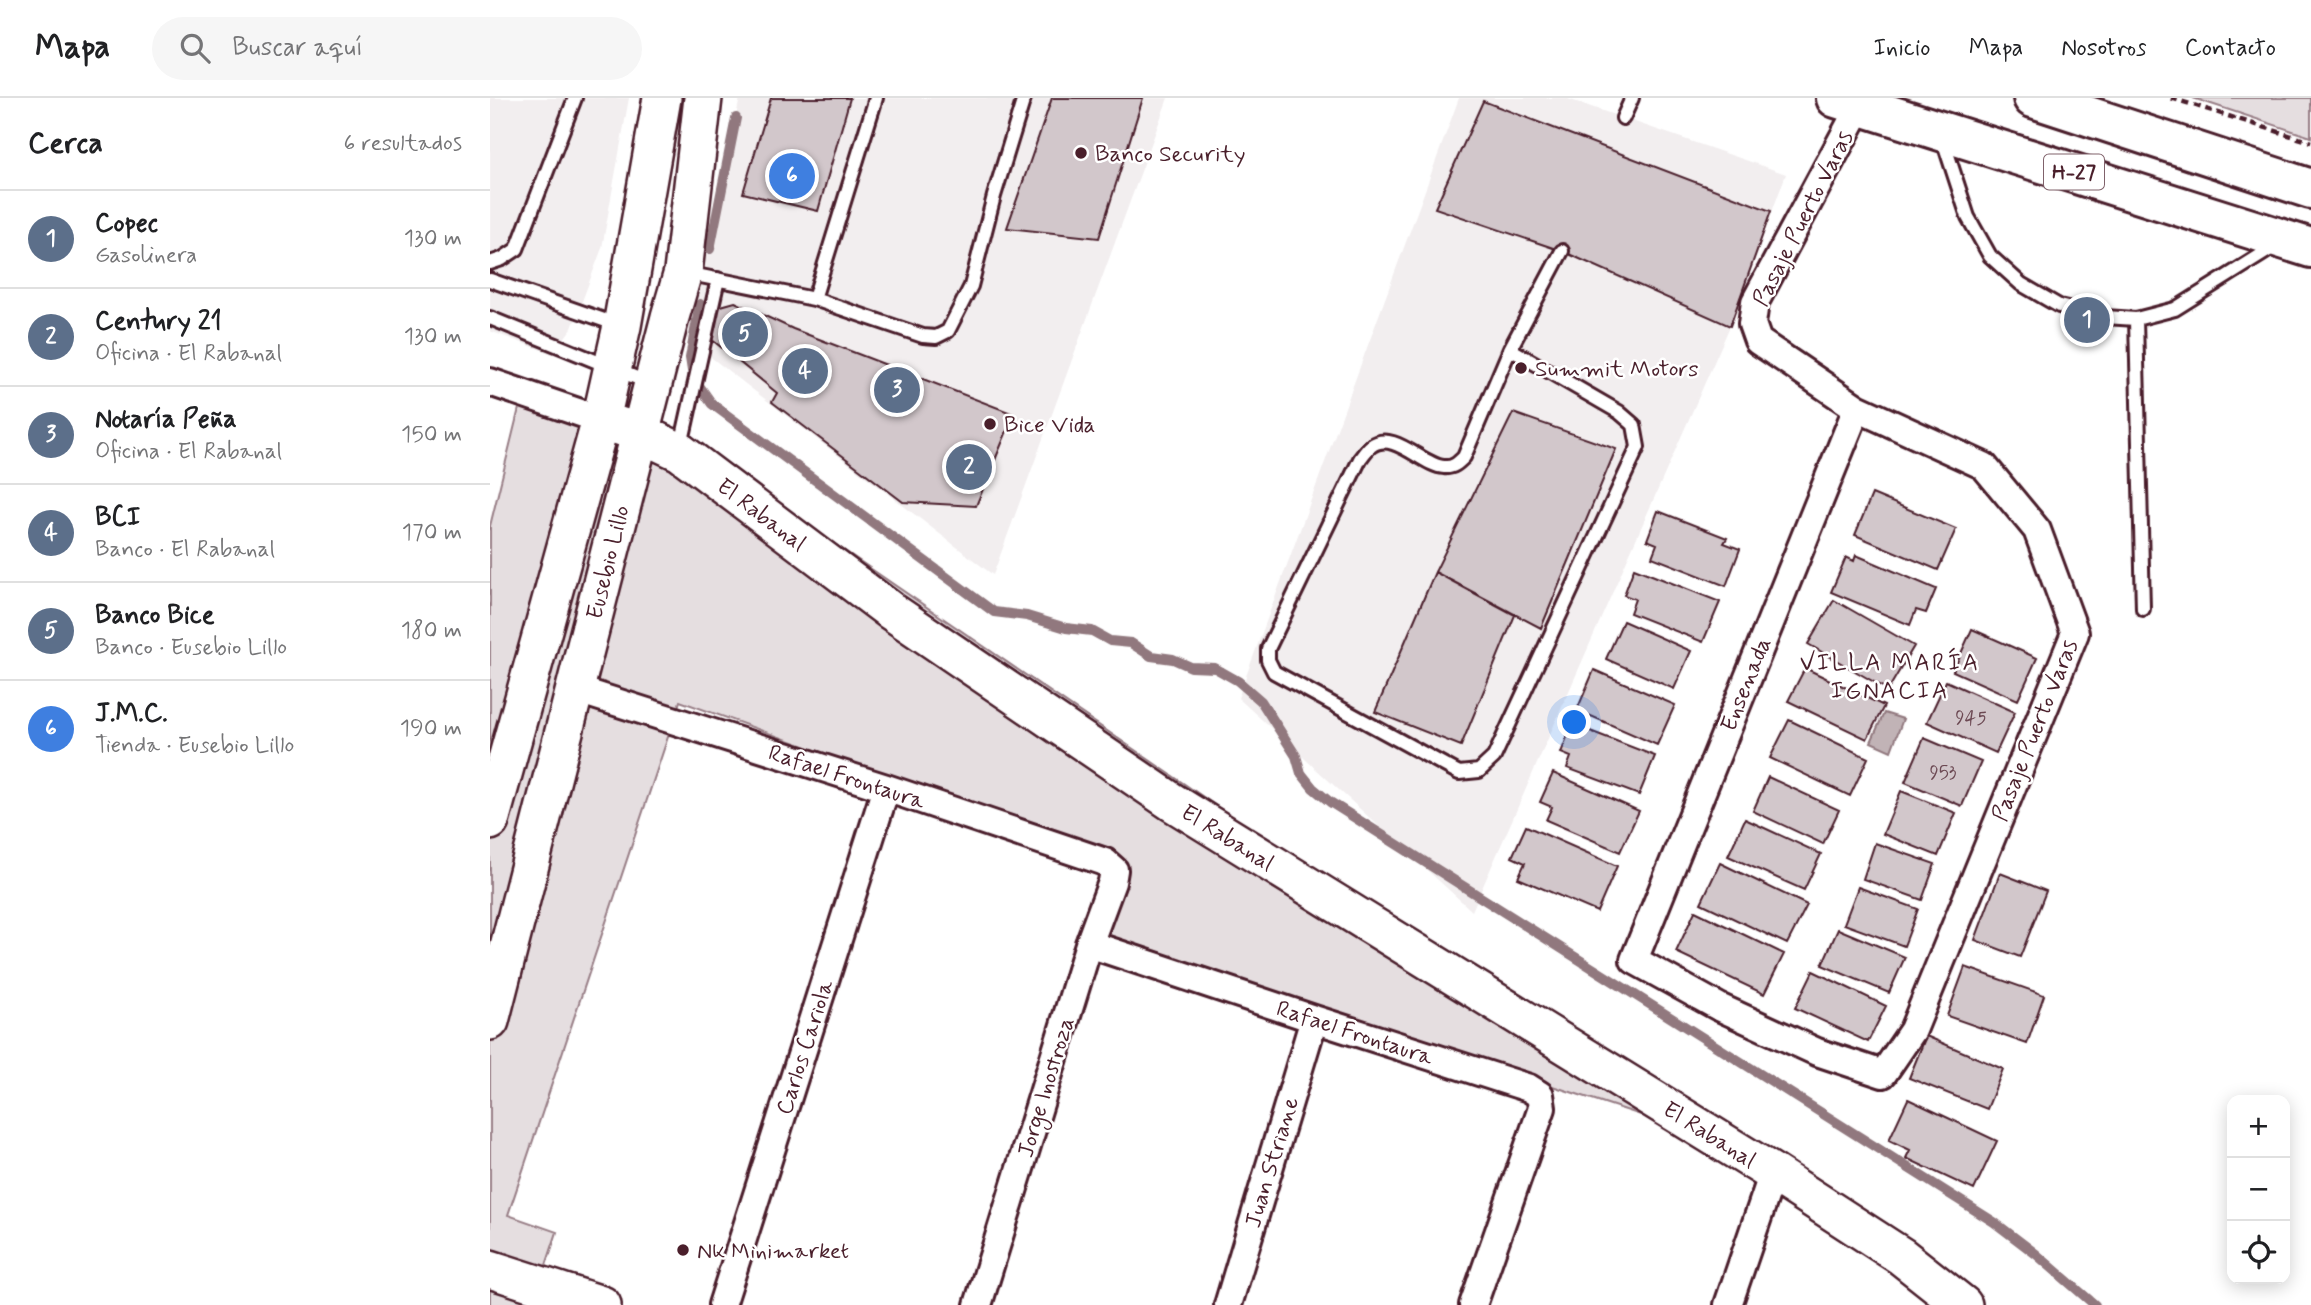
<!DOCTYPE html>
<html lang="es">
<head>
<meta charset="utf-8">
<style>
  :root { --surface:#fff; --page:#f6f6f6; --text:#202124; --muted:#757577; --line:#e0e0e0; --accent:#4a1f2b }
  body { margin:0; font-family:Mynerve,sans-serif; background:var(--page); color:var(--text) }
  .controls { position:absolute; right:21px; bottom:21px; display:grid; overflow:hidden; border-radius:14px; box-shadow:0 4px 18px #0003 }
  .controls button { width:63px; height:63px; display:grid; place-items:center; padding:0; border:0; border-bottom:2px solid var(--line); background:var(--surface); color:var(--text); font:35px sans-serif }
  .you { position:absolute; left:1085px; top:625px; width:24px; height:24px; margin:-18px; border:5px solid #fff; border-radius:50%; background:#1a73e8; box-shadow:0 0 0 10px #1a73e833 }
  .badge { display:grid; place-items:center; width:46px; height:46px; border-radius:50%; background:var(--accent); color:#fff; font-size:23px; font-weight:700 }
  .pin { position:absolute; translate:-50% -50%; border:4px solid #fff; box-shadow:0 2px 7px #0006 }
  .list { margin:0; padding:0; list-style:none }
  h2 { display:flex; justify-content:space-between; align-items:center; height:91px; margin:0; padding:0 28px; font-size:30px }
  h2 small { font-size:23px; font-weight:400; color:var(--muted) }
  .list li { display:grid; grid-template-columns:46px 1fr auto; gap:21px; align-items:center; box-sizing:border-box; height:98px; padding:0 28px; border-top:2px solid var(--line) }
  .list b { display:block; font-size:26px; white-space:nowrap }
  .list p { margin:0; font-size:23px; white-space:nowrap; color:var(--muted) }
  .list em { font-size:23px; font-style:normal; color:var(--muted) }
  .icon { flex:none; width:38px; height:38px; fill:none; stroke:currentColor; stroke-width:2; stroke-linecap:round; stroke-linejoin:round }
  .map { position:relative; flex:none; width:1821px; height:1207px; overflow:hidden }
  header { display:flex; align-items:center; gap:42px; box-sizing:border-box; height:98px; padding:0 35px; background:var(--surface); border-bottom:2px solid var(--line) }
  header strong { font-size:33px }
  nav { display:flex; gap:38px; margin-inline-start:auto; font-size:24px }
  .search { width:490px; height:63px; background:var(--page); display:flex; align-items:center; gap:18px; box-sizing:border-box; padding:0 24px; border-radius:38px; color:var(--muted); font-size:26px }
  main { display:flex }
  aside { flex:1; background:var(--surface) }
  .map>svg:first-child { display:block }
  .built { fill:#f2eeef }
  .green { fill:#e5dee0; stroke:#987e86; stroke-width:2 }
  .water { fill:#c1b3b6; stroke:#91787e; stroke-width:2 }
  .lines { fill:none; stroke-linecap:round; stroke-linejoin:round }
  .stream { stroke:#91787e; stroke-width:10 }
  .building { fill:#d2c7cb; stroke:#4a1f2b; stroke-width:2 }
  .lane-casing { stroke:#4a1f2b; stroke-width:18 }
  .street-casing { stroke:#4a1f2b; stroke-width:32 }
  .secondary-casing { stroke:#4a1f2b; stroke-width:42 }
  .primary-casing { stroke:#4a1f2b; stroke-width:44 }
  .path { stroke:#4a1f2b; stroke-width:4.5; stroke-dasharray:7 5; stroke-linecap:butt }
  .lane { stroke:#fff; stroke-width:12 }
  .street { stroke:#fff; stroke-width:26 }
  .secondary { stroke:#fff; stroke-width:37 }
  .primary { stroke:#fff; stroke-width:38 }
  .poi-dot { fill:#4a1f2b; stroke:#fff; stroke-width:2.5 }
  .labels { text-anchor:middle; stroke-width:5; stroke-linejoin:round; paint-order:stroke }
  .number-label { font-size:19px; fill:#6c4953 }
  .shield { fill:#fff; stroke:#80626b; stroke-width:2 }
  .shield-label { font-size:21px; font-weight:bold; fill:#4a1f2b }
  .poi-label { font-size:23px; fill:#4a1f2b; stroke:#fff; text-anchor:start }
  .street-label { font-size:23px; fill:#4a1f2b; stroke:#fff }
  .neighbourhood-label { font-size:24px; letter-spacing:2px; fill:#4a1f2b; stroke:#fff }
</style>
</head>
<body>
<header>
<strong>Mapa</strong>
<div class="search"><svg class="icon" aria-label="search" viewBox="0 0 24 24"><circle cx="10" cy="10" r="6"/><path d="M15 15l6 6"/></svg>Buscar aquí</div>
<nav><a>Inicio</a><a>Mapa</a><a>Nosotros</a><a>Contacto</a></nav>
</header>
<main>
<aside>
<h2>Cerca<small>6 resultados</small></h2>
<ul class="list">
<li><span class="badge" style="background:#5c6f8a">1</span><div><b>Copec</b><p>Gasolinera</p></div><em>130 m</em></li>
<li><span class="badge" style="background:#5c6f8a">2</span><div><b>Century 21</b><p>Oficina · El Rabanal</p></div><em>130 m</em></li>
<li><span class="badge" style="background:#5c6f8a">3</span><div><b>Notaría Peña</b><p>Oficina · El Rabanal</p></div><em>150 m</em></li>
<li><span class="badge" style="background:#5c6f8a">4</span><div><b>BCI</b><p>Banco · El Rabanal</p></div><em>170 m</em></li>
<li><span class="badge" style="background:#5c6f8a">5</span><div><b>Banco Bice</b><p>Banco · Eusebio Lillo</p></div><em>180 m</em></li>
<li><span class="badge" style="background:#3f7fe0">6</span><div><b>J.M.C.</b><p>Tienda · Eusebio Lillo</p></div><em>190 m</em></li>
</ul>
</aside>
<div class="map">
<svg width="1821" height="1207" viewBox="0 0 1821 1207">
  <rect width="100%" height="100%" fill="#fff"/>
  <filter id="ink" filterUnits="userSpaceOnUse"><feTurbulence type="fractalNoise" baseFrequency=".0143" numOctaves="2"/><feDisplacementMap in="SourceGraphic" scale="14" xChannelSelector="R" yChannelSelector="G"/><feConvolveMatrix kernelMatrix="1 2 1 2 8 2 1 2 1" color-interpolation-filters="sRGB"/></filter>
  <g filter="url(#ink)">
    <!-- built -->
    <path class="built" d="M0 0H139L112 150 82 230 62 256 0 233Z
      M250 0H678L503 477 196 240Z
      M969 0H1075L1296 76 1240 228 982 813 748 600Z"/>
    <!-- green -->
    <path class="green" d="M1703 0H1821V39Z
      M34 290 183 335 1200 1033 610 840 632 763 190 603 18 1117 67 1134 43 1207H0V428Z"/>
    <!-- water -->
    <path class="water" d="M1394 615 1413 621 1401 653 1381 644Z"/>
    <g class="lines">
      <!-- stream -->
      <path class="stream" d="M220 151 246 20
        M210 206 200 260 203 279 222 306 504 514 537 518 576 530 602 533 620 543 641 545 661 558 683 561 701 569 725 570 748 583 771 603 806 658 811 675 823 690 840 704 1504 1124 1546 1156 1605 1207"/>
    </g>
    <!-- building -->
    <path class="building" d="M281 0H360L328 113 253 95Z
      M562 0H653L609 140 517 130Z
      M993 3 1281 113 1240 228 1072 153 945 110Z
      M245 204 303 231 524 316 486 408 413 404 282 304 287 295 221 241 219 230 221 218 231 208Z
      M1023 315 1126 351 1051 530 945 474Z
      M1382 396 1466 431 1448 472 1365 437Z
      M1168 413 1237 440 1234 445 1250 451 1236 488 1162 459 1167 446 1157 442Z
      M1366 457 1446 491 1436 515 1426 512 1420 527 1341 494 1356 459 1364 463Z
      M1144 470 1230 504 1213 544 1140 515 1145 501 1134 497Z
      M945 474 1025 517 971 648 885 614Z
      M1344 502 1424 548 1398 592 1318 546Z
      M1133 523 1201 553 1184 591 1116 561Z
      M1482 531 1547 560 1528 602 1463 573Z
      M1315 570 1394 608 1377 641 1298 603Z
      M1104 572 1185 607 1167 647 1087 612Z
      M1456 583 1525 614 1506 655 1437 624Z
      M1299 622 1378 660 1360 698 1280 660Z
      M1082 626 1165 658 1149 697 1077 670 1081 659 1071 655Z
      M1434 640 1491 664 1472 708 1415 684Z
      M1063 675 1149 713 1130 754 1056 722 1062 709 1050 704Z
      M1278 679 1349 712 1333 746 1263 713Z
      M1411 693 1466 715 1448 758 1393 736Z
      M1255 721 1331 756 1314 792 1238 758Z
      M1036 728 1127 768 1107 814 1028 780 1035 765 1022 759Z
      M1385 745 1445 766 1432 802 1373 781Z
      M1230 765 1317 807 1297 846 1211 805Z
      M1510 775 1556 793 1530 859 1485 842Z
      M1368 789 1428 811 1414 848 1354 826Z
      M1205 813 1294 856 1274 896 1186 854Z
      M1348 831 1415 859 1399 895 1332 867Z
      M1475 869 1554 897 1537 946 1457 918Z
      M1323 873 1396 908 1378 944 1305 910Z
      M1436 938 1513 971 1497 1011 1419 980Z
      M1418 1001 1507 1043 1484 1092 1416 1060 1420 1052 1399 1042Z"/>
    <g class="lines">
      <defs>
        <path id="lane" d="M1133 20 1142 0
          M1453 42 1478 119 1500 158 1531 186 1569 208 1615 219 1646 221 1685 211 1787 147
          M0 165 12 161 27 151 85 0
          M196 175 324 201 433 238 446 239 458 233 481 188 504 98 534 0
          M0 182 128 227
          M324 201 386 0
          M0 220 159 285
          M1646 221 1653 511
          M1020 251 974 359C968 365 963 370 954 369 933 368 903 331 881 348 877 351 873 357 870 361L778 551V562L784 574 969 675 989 673 1004 659 1148 349 1144 327 1129 314 1020 251 1072 153
          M190 352 228 181"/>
        <path id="street" d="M0 284 111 322
          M1367 310 1144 862 1229 909 1327 954 1393 976 1423 932 1585 535 1547 432 1494 368 1367 310 1268 243 1262 226 1265 204 1370 8
          M85 591 396 690 615 764 624 772 622 784 599 846 488 1207
          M599 846 824 921 1039 990 1050 997 1052 1010 983 1207
          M232 1207 396 690
          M738 1207 824 921
          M1238 1207 1283 1075"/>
        <path id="secondary" d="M111 322 150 335 190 354 401 513 682 704 1283 1075 1411 1158 1473 1207
          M0 723 111 322 132 228 172 0
          M0 923 180 219 193 174 213 0
          M0 1171 112 1207"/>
        <path id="primary" d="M1346 0 1821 150
          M1543 0 1821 91"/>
      </defs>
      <!-- lane casing -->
      <use href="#lane" class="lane-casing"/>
      <!-- street casing -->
      <use href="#street" class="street-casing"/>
      <!-- secondary casing -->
      <use href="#secondary" class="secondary-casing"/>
      <!-- primary casing -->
      <use href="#primary" class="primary-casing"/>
      <!-- path -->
      <path class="path" d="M1681 0 1821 44"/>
      <!-- lane -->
      <use href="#lane" class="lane"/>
      <!-- street -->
      <use href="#street" class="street"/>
      <!-- secondary -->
      <use href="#secondary" class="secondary"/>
      <!-- primary -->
      <use href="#primary" class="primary"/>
    </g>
  </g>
  <!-- markers -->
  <g class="poi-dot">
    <circle cx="591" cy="55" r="7"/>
    <circle cx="1031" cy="270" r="7"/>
    <circle cx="500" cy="326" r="7"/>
    <circle cx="193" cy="1152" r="7"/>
  </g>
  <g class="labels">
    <!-- number labels -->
    <g class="number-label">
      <text x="1481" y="626">945</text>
      <text x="1453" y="681">953</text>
    </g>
    <!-- shield labels -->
    <rect class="shield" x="1554" y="56.5" width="60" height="35" rx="5"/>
    <g class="shield-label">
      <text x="1584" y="81">H-27</text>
    </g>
    <!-- poi labels -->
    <g class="poi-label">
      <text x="605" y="63">Banco Security</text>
      <text x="1045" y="278">Summit Motors</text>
      <text x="514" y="334">Bice Vida</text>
      <text x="207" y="1160">Nk Minimarket</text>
    </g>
    <!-- street labels -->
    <g class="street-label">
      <text transform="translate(1312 120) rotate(-63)" y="8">Pasaje Puerto Varas</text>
      <text transform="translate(272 416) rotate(37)" y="8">El Rabanal</text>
      <text transform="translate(117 464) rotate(-76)" y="8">Eusebio Lillo</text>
      <text transform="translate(1255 586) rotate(-68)" y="8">Ensenada</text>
      <text transform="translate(1544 632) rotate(-68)" y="8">Pasaje Puerto Varas</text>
      <text transform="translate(357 678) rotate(18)" y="8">Rafael Frontaura</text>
      <text transform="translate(738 739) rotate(32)" y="8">El Rabanal</text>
      <text transform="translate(865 934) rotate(18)" y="8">Rafael Frontaura</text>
      <text transform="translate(314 949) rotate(-72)" y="8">Carlos Cariola</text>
      <text transform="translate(555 989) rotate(-73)" y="8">Jorge Inostroza</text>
      <text transform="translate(1220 1036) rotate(32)" y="8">El Rabanal</text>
      <text transform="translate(781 1064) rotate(-73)" y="8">Juan Striane</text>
    </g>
    <!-- neighbourhood labels -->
    <g class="neighbourhood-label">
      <text x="1400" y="572">VILLA MARÍA<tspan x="1400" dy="28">IGNACIA</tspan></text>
    </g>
  </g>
</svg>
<div class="controls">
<button>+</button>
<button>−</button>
<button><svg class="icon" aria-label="locate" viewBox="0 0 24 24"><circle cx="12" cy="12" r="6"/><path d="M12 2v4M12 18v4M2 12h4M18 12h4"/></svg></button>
</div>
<div class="you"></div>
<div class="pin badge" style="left:1597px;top:222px;background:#5c6f8a">1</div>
<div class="pin badge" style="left:479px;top:369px;background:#5c6f8a">2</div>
<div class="pin badge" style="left:407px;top:292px;background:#5c6f8a">3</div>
<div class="pin badge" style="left:315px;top:273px;background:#5c6f8a">4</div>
<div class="pin badge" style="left:255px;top:236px;background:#5c6f8a">5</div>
<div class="pin badge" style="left:302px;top:78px;background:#3f7fe0">6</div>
</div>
</main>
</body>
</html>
